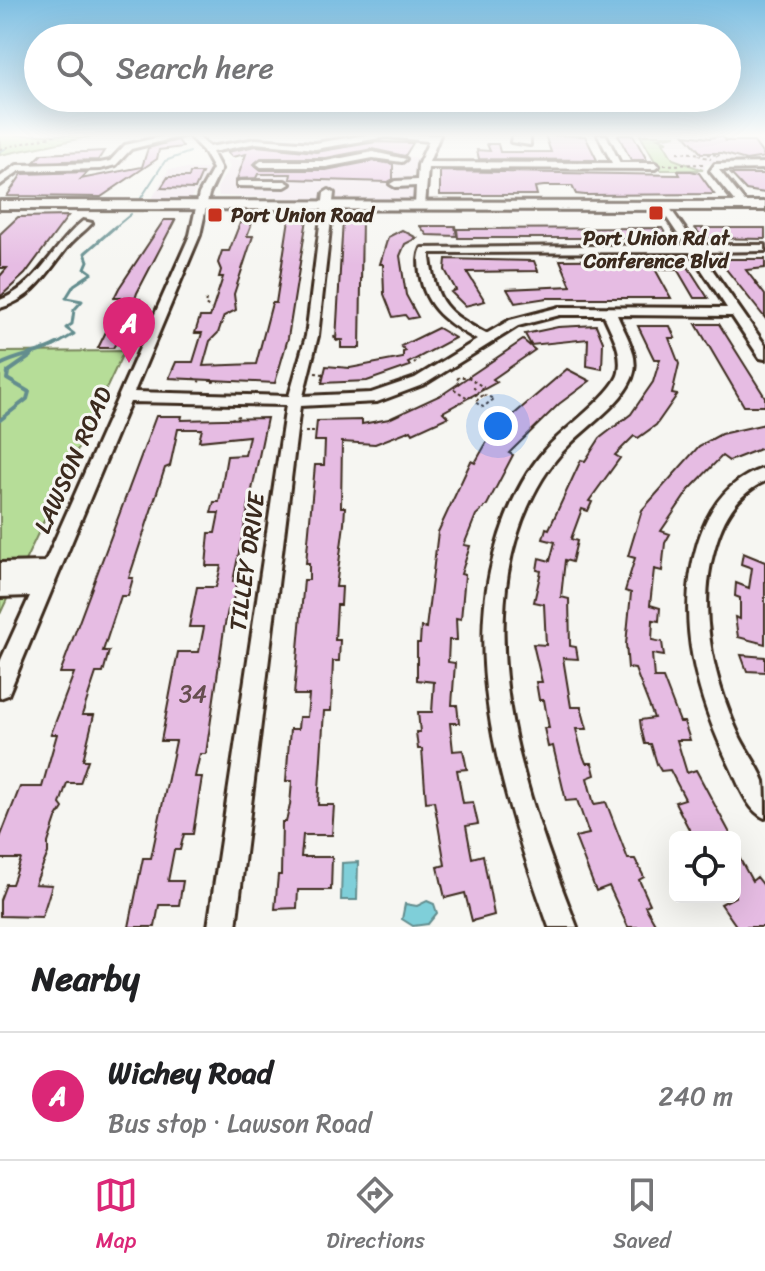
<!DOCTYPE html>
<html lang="en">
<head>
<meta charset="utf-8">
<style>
  :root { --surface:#fff; --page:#f2f2f2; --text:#202124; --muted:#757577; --line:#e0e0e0; --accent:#db2777 }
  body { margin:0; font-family:Sriracha,sans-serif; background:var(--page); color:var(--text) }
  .controls { position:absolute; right:24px; bottom:24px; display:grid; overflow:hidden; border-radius:12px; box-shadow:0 8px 32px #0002 }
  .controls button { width:72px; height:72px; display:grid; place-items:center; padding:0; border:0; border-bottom:2px solid var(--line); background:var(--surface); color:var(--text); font:40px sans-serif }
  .you { position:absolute; left:498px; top:426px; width:28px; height:28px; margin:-20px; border:6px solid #fff; border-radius:50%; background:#1a73e8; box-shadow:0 0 0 12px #1a73e833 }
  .badge { display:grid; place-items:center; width:52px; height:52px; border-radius:50%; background:var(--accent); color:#fff; font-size:26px; font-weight:700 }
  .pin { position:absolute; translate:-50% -66px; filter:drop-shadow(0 2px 4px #0008) }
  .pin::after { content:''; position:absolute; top:42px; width:28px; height:24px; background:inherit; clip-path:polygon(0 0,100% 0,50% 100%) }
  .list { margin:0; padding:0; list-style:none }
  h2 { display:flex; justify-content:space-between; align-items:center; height:104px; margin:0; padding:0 32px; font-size:34px }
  h2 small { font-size:26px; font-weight:400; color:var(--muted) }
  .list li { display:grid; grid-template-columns:52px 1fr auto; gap:24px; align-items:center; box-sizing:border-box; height:128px; padding:0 32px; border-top:2px solid var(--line) }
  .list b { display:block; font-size:30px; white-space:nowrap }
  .list p { margin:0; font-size:26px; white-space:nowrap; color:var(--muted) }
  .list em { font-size:26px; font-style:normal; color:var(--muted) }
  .icon { flex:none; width:44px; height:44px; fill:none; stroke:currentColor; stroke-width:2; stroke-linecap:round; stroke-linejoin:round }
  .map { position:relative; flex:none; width:765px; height:927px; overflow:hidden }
  .search { position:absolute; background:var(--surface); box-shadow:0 8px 32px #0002; left:24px; right:24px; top:24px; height:88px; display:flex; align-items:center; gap:20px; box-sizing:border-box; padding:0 28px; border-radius:44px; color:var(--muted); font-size:30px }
  .sheet { height:232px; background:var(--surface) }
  nav { display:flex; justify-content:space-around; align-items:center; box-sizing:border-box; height:112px; border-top:2px solid var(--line); background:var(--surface); font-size:22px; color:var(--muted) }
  nav a { display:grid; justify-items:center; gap:4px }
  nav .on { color:var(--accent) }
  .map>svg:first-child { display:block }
  .built { fill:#f1e5ee }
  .green { fill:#b6dd98; stroke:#78845b; stroke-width:2 }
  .water { fill:#7fcfd9; stroke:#648d8e; stroke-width:2 }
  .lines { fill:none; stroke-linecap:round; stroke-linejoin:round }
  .stream-far2 { stroke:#648d8e; stroke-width:2 }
  .stream-far1 { stroke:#648d8e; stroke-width:3 }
  .stream { stroke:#648d8e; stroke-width:4 }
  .building { fill:#e6bce3; stroke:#3b2a1e; stroke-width:2 }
  .minor-casing { stroke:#3b2a1e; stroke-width:6 }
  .major-casing { stroke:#3b2a1e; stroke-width:6 }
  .path { stroke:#3b2a1e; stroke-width:2; stroke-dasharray:3 3; stroke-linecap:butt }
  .minor { fill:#f6f6f2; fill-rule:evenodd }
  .major { fill:#f6f6f2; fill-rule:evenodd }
  .poi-dot { fill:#c8321e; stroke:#f6f6f2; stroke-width:3 }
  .labels { text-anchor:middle; stroke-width:6; stroke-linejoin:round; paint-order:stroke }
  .far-poi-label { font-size:20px; font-weight:bold; fill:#3b2a1e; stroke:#f6f6f2; text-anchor:start }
  .street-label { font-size:24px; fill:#3b2a1e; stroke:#f6f6f2 }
  .near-number-label { font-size:24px; fill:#664e4f }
</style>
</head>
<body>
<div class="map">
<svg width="765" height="927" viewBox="0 0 765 927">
  <rect width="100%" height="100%" fill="#f6f6f2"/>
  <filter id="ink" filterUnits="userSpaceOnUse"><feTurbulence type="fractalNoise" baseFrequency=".0125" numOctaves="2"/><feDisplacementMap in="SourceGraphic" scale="16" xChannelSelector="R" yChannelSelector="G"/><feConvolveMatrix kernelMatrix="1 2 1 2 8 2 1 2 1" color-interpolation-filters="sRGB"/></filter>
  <g filter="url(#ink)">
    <!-- built -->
    <path class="built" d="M654 135H765V162L712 163 705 165V170H660L641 137Z
      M378 153 420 158 411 181 414 202 219 196 217 188 230 167 226 159 320 163Z
      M169 169H211L190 199 151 200Z"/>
    <!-- green -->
    <path class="green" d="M0 135H98L0 155Z
      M640 135H676L658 138 668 142H663L673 159 703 170H660Z
      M124 351 0 614V352Z"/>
    <!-- water -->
    <path class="water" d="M358 862 357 900H341L342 863Z
      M427 901 434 904 437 913 428 924 413 926 402 919 405 904 417 906Z"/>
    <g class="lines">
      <!-- stream-far2 -->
      <path class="stream-far2" d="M0 151 5 149
        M141 198 165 161 190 152
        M114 228 131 214"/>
      <!-- stream-far1 -->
      <path class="stream-far1" d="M54 346 74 334 66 328 72 324 74 310 82 301 66 298 74 285 92 273 85 268 88 261 85 253 116 226"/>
      <!-- stream -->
      <path class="stream" d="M0 365C19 355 39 354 57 344
        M0 420 27 399 29 392 7 379 8 372 31 356"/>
    </g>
    <!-- building -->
    <path class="building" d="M545 135 585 136 597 160 479 159 477 150 490 151 487 144H498L500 152H551Z
      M618 135H633L647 160H631Z
      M685 135 710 138 721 135 726 141H753L765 157 746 160 722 153H701Z
      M178 140 183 147 159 150 157 159 101 197 7 196 22 174 88 172 81 179 142 167 148 148Z
      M376 142 413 143 405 156 372 149 326 158H261L254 164 261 170H326L373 161 393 164V179L388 182 290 179 291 174H258L256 178 237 179 246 154 232 157 227 152 256 146 316 152Z
      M104 151 98 160 34 162 42 154Z
      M440 171 680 175 678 171H691L699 173 714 194 585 195 576 194 572 186H544L535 187 537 195H440Z
      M190 173H202L195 189 161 188 168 177H189Z
      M731 174H765V193L746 190Z
      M68 216 25 274 0 297V276L7 268H0V234L18 217Z
      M289 219H307L288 338 275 383 169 378 176 362H193L202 333H195L200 317H210L223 277H219L221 270 218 263 222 251H229L240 223H252L247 236H253L234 294 236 310 224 316 218 333 210 341 203 366 256 364 272 303H276Z
      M343 219H362L360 348H341V340H336Z
      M164 220H175L137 293 135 299H140L136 309 113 348H98L117 309 121 298H114L119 288Z
      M420 226H455L457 236 427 235Z
      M662 228 668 238H458L457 229Z
      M695 228H765V239L703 238Z
      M402 230 417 238 405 244 400 256 406 295 418 317 408 319 405 315 393 317 384 294 383 264H380L388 237Z
      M446 259 534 261 538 271 467 272 485 301 465 306 451 292 456 290 445 270Z
      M683 259 708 298H694L677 269H655L671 298H547L515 303 507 289 571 286 560 260Z
      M718 259H765V268L746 270 765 295V318Z
      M696 324H719L765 397V406H744Z
      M596 325 603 342 602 369 587 366 588 339 531 345 525 334 558 327Z
      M638 326H670L675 338H669L679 364 672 394 677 395 656 425 638 438 634 436 615 455 620 458 589 501 592 502 588 511 582 509 571 539 577 541 572 562 565 560 561 597 569 599 570 646 576 647 578 659 563 658 571 707H581L587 729H576L582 753 586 763H592L595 775 587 778 594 804 606 802 628 859H635L644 877 639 880 650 904 645 906 657 927H628L609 886 596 891 575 837 589 834 577 800 566 801 553 746 548 747 544 728H549L544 700H539L536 682H542L533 644 546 645 544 604 534 602 541 571 537 570 539 558 550 561 555 542 543 539 546 528 549 529 581 460 585 461 600 438 631 414 653 382 660 359H654Z
      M438 328 455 338 408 363 410 366 367 381 322 383 326 366 350 368 403 358V352L406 351 401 346Z
      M523 340 535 350 493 379 497 382 443 412 448 417 413 433 411 430 375 444 342 442 341 507H345L344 524 336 587H342L341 605H337L335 640H340L339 661H333L331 711H324L318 805H334L332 835H303L301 857H332L331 890H298L297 908 275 909 278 875H281L282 822H286L290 805 292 781H286L290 729H298L299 717H307L309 695H294L304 580H309V563H306L315 465H324L325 441H315L317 421 362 420V424L389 419 443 394Z
      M567 369 590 381 559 404 509 453 513 455 487 505 476 515 464 545 470 546 461 574 465 575 461 619 456 618 457 640H449L448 662 455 663 452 705H457L459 723H450L453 751 463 750 467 769 457 770 463 803 473 802 478 824 466 826 472 858 483 855 494 915 472 921 465 893 445 898 438 867 445 865 434 801 426 802 422 749H418L416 732H420L418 712H432L434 682 417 680V643H420L421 627 426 628 438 532 471 461 475 463 488 440 512 416Z
      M156 416H182L181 420 267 418 233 581H237L232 605H229L224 629 206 754H200L195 777H202L193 834H184L180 850H174L168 881H183L179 905H159L155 927H129L143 858H151L176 741H161L178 652H199L204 627H189L197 587H216L221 566H206L209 533H215L219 513H211L214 502H219L227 456 245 455 249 436 199 441 202 429H178L170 466 165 468 129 578H133L128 596H121L103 651H109L103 673H96L82 715H94L83 760H88L80 783H67L60 804 63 808 56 819 48 843V853L35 884 52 885 42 917 0 916V900L6 884H12L21 859H0V838L20 787H42L57 734H51L74 673H60Z
      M765 424V447L729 461 722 456 689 490 661 531 670 534 665 543 662 571 654 569 650 605 660 608 659 621 653 620 652 640 662 642 664 656 652 654 654 678H663L680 722H684L690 740H677L687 773 696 770 732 837H693L675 802 685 799 670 770 661 771 657 764 651 744H645L641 728 640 720 654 718 635 669 628 668 626 644 631 593 625 591 635 558 628 556 642 510 699 446 721 434Z
      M743 553 765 562V644L738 637 735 617 740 619V598L735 596 736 583 749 588 752 568 741 564Z
      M741 655 765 657V672L747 671Z
      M735 850 752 881 757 877 765 887V927H737L721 904 735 897Z"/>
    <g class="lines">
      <defs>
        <path id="minor" d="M169 135H186L131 149 116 165 100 169 19 171 0 185V177L17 165 100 163 110 161 125 145Z
          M188 135H197L209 147 256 139 315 143 366 135H440L429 162 612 163 598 135H606L620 163H655L659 166 655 169 428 168 425 206 420 209 415 206 416 186 395 187 390 184 395 181 417 180 418 165 429 141 386 137 315 149 256 143 212 152 221 169 209 194 200 235 134 392 289 396 306 336 324 193 329 190 334 193 318 336 303 396 371 393 415 378 477 340C448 323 425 309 420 273 419 264 418 256 422 248L685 245 659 206 664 203 667 204 696 245H765V251L700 252 765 345V359L760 358 732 316 617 315C625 334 641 357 632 378 621 404 590 424 570 444 536 477 516 527 508 573 489 694 534 817 577 927H549C511 821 466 685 490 572 499 530 516 484 544 451 560 432 615 393 619 372 623 351 612 334 604 315H560L518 326 425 384 377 402 300 406 236 927H208L286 405 130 402 8 695 0 698V662L30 596 0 597V579H33H0V563L45 562 190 235 199 194 213 169 203 151ZM690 252 727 308 560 307 510 320 486 334C446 312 436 304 430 258V253Z
          M530 135V145L511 142 512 137Z
          M373 152 406 159 402 162 373 158 326 167H261L257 164 261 161H326Z
          M765 163V169L719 170 748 206 743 209 740 208 710 171 715 164Z
          M240 181H285L290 184 285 187 237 186V182Z
          M83 221 92 223C85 231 76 237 69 245 48 271 35 298 0 308V300C38 286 53 245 83 221Z
          M765 468V481C737 494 723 518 715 547 697 608 712 675 738 733 745 749 758 765 764 781 765 791 765 807 765 818 748 811 739 785 731 768 697 698 674 620 698 542 709 507 729 479 765 468Z"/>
        <path id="major" d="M0 201 765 202V210L0 209Z"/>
      </defs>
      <!-- minor casing -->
      <use href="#minor" class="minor-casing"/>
      <!-- major casing -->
      <use href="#major" class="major-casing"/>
      <!-- path -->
      <path class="path" d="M0 149 56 135
        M677 152 719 155 715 157
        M698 155 711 159
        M664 165 705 164
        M206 300 205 305 211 309
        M334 336 335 341 344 340
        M414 364 419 359
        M315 373 324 374
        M193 378 200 382
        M212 382 219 381
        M459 384 456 381 459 377H468L483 387 481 391
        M473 387 478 392
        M454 389 468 398 478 394
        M483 395 475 402 483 407 494 399 484 395
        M231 419 239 416
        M305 432H314"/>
      <!-- minor -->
      <use href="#minor" class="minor"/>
      <!-- major -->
      <use href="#major" class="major"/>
    </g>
  </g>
  <!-- sky -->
  <linearGradient id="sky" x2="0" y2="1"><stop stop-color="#7ebfe2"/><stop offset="0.51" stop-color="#fbfbf9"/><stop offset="1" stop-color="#fbfbf9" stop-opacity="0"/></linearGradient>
  <rect width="765" height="265" fill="url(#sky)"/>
  <!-- markers -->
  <g class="poi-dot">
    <rect x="648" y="205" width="16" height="16" rx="4"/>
    <rect x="207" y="207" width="16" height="16" rx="4"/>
  </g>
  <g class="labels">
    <!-- far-poi labels -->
    <g class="far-poi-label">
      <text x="231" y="222">Port Union Road</text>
      <text x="656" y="245" text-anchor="middle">Port Union Rd at<tspan x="656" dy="23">Conference Blvd</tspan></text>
    </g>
    <!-- street labels -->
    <g class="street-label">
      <text transform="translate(73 460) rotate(-66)" y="8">LAWSON ROAD</text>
      <text transform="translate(247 562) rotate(-82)" y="8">TILLEY DRIVE</text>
    </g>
    <!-- near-number labels -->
    <g class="near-number-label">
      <text x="193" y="702">34</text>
    </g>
  </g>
</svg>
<div class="controls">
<button><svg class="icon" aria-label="locate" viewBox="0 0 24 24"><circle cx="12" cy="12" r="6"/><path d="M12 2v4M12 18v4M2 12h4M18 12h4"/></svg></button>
</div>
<div class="you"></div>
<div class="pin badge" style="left:129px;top:363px">A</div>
<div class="search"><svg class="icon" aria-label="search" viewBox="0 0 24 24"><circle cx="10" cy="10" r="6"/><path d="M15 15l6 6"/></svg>Search here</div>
</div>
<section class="sheet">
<h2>Nearby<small></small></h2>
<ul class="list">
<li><span class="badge">A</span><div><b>Wichey Road</b><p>Bus stop · Lawson Road</p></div><em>240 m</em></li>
</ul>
</section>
<nav>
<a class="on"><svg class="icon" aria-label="map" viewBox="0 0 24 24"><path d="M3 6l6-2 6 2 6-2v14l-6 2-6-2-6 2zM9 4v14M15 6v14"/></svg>Map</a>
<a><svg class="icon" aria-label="directions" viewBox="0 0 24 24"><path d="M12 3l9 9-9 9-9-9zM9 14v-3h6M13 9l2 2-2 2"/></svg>Directions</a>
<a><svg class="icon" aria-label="saved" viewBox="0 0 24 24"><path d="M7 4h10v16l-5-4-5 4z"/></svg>Saved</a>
</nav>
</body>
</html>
